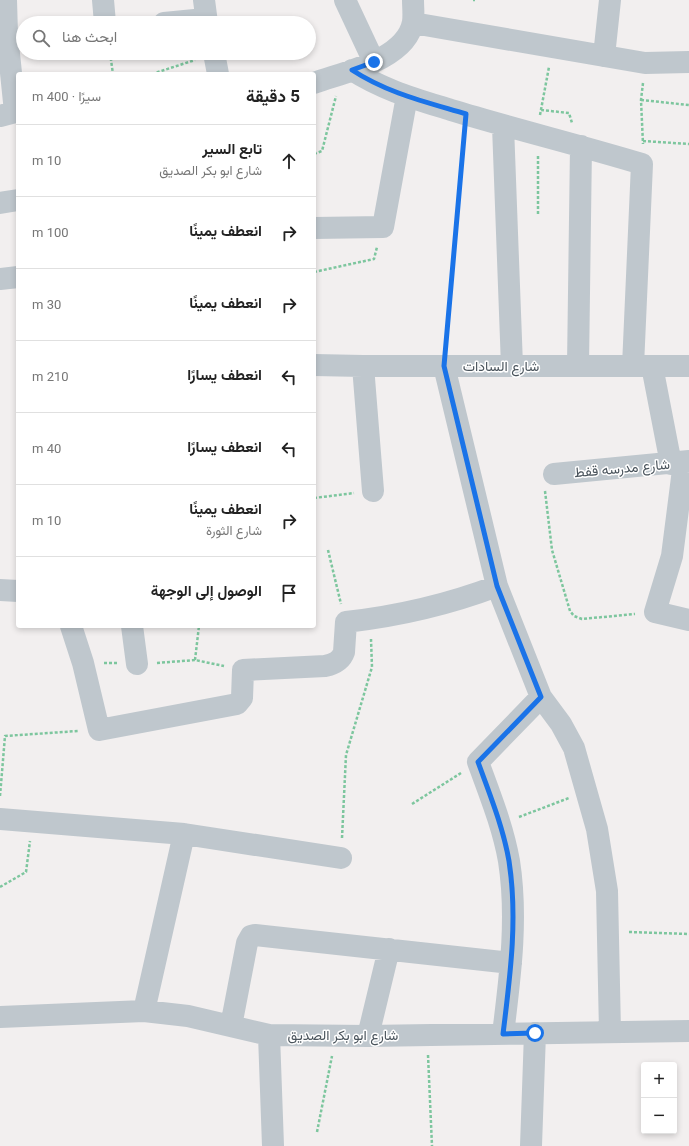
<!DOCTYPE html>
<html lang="ar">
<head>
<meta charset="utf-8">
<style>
  :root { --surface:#fff; --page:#f2f2f2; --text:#222; --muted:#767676; --line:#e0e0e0 }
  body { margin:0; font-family:Roboto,Vazirmatn,sans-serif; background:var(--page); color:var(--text); direction:rtl }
  .controls { position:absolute; right:12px; bottom:12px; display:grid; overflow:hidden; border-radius:4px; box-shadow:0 2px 6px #0003 }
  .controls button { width:36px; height:36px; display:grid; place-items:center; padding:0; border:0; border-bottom:1px solid var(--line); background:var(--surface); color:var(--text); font:20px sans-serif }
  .stop { position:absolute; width:12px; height:12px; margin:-9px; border:3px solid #1a73e8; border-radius:50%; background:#fff }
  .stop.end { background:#1a73e8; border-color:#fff; box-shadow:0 1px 4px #0008 }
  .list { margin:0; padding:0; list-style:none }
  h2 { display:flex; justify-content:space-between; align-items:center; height:52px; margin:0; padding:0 16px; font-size:17px }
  h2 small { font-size:13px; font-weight:400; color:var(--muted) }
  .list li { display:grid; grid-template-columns:26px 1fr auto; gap:12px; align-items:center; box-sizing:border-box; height:72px; padding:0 16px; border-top:1px solid var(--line) }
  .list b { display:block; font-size:15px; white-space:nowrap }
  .list p { margin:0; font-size:13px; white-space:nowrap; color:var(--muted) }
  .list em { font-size:13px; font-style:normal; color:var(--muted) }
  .icon { flex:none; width:22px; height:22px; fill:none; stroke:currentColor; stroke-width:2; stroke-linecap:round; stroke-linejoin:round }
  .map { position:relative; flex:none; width:689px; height:1146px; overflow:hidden; direction:ltr }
  .search { position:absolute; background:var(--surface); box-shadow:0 2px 6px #0003; left:16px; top:16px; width:300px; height:44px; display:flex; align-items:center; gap:10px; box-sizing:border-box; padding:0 14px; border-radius:22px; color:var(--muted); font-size:15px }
  .panel { position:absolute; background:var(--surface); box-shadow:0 2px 6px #0003; left:16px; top:72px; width:300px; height:556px; border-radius:4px; direction:rtl }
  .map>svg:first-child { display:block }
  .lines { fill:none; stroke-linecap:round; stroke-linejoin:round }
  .path { stroke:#7dc69e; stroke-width:2.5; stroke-dasharray:3 2; stroke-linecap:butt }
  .street { stroke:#bfc7cd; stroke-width:22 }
  .route { stroke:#1a73e8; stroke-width:5 }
  .labels { text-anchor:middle; stroke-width:3; stroke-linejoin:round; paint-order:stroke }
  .street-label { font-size:14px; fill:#49535b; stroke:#fff }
</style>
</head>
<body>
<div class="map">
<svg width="689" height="1146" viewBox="0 0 689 1146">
  <rect width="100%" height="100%" fill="#f2efef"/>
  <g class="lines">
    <!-- path -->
    <path class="path" d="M473 0H475
      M110 53 113 74
      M152 74 195 60
      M643 83 641 100 643 144
      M641 100 689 105
      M541 110 569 113 572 123
      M540 115 549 67
      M643 141 689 144
      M314 154 322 151 336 96
      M538 214V156
      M314 272 374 259 377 247
      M446 346 464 134
      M545 491 552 550 570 611 574 616 582 619 635 614
      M314 498 354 493
      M328 550 341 604
      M195 660 199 626
      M104 663H117
      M157 663 195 660 224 666
      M0 796 5 736 78 731
      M412 804 461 773
      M519 817 569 798
      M342 838 346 755 372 667 371 639
      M0 887 26 872 30 841
      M629 932 689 934
      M428 1055 432 1146
      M317 1132 332 1056"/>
    <!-- street -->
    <path class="street" d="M103 0 105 23
      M204 0 207 23
      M345 0 374 62
      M164 23 205 19
      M413 23 645 63 689 62
      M214 53 218 74
      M604 56 610 0
      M352 70C383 90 416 99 451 110 514 129 579 145 642 164L633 366
      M314 83C344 72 406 60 413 22 414 15 413 7 413 0
      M0 116 15 112 7 34 6 0
      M503 126 512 366
      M0 203 18 200
      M314 228 383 227 407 96
      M0 279 18 277
      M314 365 363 366H689
      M363 366 373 491
      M444 366 497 586 541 697 561 724 574 748 597 829 607 891 610 1032
      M578 366 581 146
      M652 366 671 464
      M684 462 672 556 655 612 689 620
      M554 474 689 461
      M0 590 18 591
      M71 626 83 663 99 730 237 704 242 698 243 670 325 666C334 664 341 661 344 652L346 622C399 616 447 605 497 586
      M132 626 137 664
      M0 819 184 834 341 858
      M144 1011 184 834
      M0 1017 144 1011 188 1016 269 1035 368 1036 689 1031
      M231 1026 247 943 251 936 255 935 511 963
      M503 1034C510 977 518 919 509 861 503 827 490 795 478 762L541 697
      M269 1035 273 1146
      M368 1036 389 949
      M531 1146 535 1033"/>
  </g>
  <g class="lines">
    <!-- route -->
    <path class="route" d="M374 62 352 70C387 93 426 102 466 114L444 366 497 586 541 697 478 762C490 795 503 827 509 861 518 919 510 977 503 1034L535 1033"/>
  </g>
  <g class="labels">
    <!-- street labels -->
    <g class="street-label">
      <text x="501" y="371">شارع السادات</text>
      <text transform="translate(622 468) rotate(-5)" y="5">شارع مدرسه قفط</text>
      <text x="343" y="1040">شارع ابو بكر الصديق</text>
    </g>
  </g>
</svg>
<div class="controls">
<button>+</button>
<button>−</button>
</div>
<div class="stop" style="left:535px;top:1033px"></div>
<div class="stop end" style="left:374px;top:62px"></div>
<div class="search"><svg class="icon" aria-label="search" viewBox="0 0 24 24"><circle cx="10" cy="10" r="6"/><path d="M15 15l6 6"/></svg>ابحث هنا</div>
<section class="panel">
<h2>5 دقيقة<small>سيرًا · 400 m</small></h2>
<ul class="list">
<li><svg class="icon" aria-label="ahead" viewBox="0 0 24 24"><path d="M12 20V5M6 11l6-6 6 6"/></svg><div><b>تابع السير</b><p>شارع ابو بكر الصديق</p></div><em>10 m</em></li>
<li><svg class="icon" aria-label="right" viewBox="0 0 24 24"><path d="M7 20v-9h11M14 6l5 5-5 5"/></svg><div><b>انعطف يمينًا</b></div><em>100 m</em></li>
<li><svg class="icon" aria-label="right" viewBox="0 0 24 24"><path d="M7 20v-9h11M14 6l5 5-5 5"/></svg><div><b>انعطف يمينًا</b></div><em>30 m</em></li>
<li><svg class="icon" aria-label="left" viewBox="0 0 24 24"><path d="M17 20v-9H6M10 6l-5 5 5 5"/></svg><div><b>انعطف يسارًا</b></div><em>210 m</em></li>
<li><svg class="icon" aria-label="left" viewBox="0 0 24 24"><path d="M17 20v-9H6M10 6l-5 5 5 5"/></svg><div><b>انعطف يسارًا</b></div><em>40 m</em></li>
<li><svg class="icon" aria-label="right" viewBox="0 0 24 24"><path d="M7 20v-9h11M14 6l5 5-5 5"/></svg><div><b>انعطف يمينًا</b><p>شارع الثورة</p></div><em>10 m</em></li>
<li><svg class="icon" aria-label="arrive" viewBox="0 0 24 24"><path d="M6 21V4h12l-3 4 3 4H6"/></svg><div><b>الوصول إلى الوجهة</b></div></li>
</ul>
</section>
</div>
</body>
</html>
